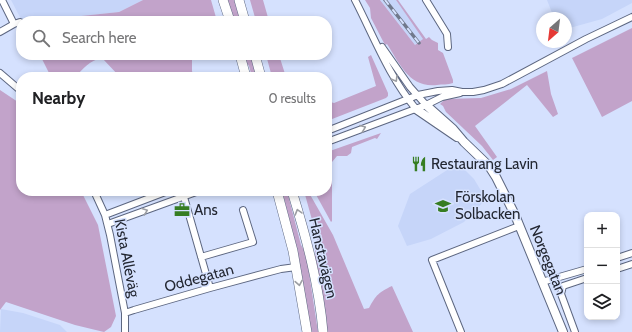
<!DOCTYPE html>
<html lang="en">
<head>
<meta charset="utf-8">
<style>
  :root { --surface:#fff; --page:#f6f6f6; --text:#202124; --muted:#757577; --line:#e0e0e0 }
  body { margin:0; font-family:Cabin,sans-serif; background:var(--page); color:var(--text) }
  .controls { position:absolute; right:12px; bottom:12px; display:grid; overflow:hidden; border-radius:8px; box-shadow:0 2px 6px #0003 }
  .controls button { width:36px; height:36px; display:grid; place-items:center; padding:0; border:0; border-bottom:1px solid var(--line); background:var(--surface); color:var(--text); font:20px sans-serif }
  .compass { position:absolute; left:536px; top:12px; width:36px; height:36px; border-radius:50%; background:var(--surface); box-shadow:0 2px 6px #0003; rotate:208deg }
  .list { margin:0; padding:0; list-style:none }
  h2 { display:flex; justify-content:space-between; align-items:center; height:52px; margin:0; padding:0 16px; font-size:17px }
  h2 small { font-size:13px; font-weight:400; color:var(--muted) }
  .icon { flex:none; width:22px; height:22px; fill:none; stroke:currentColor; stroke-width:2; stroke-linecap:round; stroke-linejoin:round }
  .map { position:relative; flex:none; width:632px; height:332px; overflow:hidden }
  .search { position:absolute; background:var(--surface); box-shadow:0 2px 6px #0003; left:16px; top:16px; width:316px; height:44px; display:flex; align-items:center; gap:10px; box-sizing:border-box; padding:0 14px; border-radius:16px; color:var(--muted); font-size:15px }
  .panel { position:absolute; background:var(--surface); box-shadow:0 2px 6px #0003; left:16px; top:72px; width:316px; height:124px; border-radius:16px }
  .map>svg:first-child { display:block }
  .built { fill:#c6d5f9 }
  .green { fill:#c2a3ca }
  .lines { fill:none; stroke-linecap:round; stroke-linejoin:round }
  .minor-casing { stroke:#5d6781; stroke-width:8 }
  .tertiary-casing { stroke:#5d6781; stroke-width:10 }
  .secondary-casing { stroke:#5d6781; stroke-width:10 }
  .minor { stroke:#fff; stroke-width:6 }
  .tertiary { stroke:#fff; stroke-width:8 }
  .secondary { stroke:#fff; stroke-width:9 }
  .rail-casing { stroke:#71798c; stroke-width:3.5 }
  .rail { stroke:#d5e1fe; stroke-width:2; stroke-dasharray:6; stroke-linecap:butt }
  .oneway { stroke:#9c9ea3 }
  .labels { text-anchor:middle; stroke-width:3; stroke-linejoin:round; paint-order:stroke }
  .poi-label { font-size:15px; fill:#232732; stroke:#d5e1fe; text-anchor:start }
  .street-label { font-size:15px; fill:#232732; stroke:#d5e1fe }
</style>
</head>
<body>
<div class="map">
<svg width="632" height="332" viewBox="0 0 632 332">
  <rect width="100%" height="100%" fill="#d5e1fe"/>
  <!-- built -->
  <path class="built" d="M11 0H143L119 12 34 21H22Z
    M380 0H396L424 39 415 45Z
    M547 0H632V3L602 19 566 29V18H554Z
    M458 163 474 179 486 199 464 222 431 239 407 246 398 226 410 194Z
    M1 309 23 313 60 325 67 332H0Z"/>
  <!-- green -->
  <path class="green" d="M143 0H211L217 21H34L119 12Z
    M227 0H235L241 21H233Z
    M250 0H263L269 21H256Z
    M365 0H380L415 45 423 39 396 0H398L426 39 429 37 432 40 438 43V50L443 53 453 80V83C448 85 442 84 437 85 409 88 400 64 387 44L385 45 371 18 370 8Z
    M632 28V101L602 117 572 58Z
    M40 55H197V56L192 57V71L194 77H120L102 58C90 60 83 69 75 77H51Z
    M243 55H251L257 77H252L249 66 244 60Z
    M266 55H279L286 77H272Z
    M371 55 388 93V96L386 98 327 121V101L334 103 376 86 368 57Z
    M547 71 551 94 558 114 553 117 527 85 475 126 497 157 493 160 482 146 446 112 443 106 440 104 445 99 481 98 511 89Z
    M0 90 21 104V191H81L98 225 116 316 111 327 104 332 75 325 6 302 0 310Z
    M381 133 377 139 375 138 352 147 351 153 347 156H337L332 162V221L331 222 314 191H327V152Z
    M282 191H287L301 245 306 253 318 332H310L298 255Z
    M304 191H308L333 235 364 309 369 308C376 295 379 292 392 286L413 332H326L315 258V247L319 245Z"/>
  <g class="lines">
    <defs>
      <path id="minor" d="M2 0 14 24 20 22
        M355 0C374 37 389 77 416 109
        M426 0 447 34 448 47
        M0 32 14 24
        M382 47 410 87 426 105
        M0 73 21 91
        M327 131 418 95 438 91 452 90 462 92H473L484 90 502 84 586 39 632 17
        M327 142 426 105 442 97 460 93
        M94 191 105 215 110 235 125 313V332
        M184 197 210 288
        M105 215 168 191
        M108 224 199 191
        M201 257 253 242 243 210
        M617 258 632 253
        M617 269 632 264
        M542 282 587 269
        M125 313 134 310 210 288 281 269 296 267
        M461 332 432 260 519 226
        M575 332 561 294 563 286 587 278"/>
      <path id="tertiary" d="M426 105 453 129 464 142 489 166 496 177 515 215 563 332
        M416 109 457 137"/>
      <path id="secondary" d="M223 0 230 21
        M239 0 245 21
        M240 55 246 77
        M255 55 261 77
        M277 191 293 251 307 332
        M292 191C306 237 319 284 323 332"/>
    </defs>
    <!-- minor casing -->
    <use href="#minor" class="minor-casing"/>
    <!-- tertiary casing -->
    <use href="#tertiary" class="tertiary-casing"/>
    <!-- secondary casing -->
    <use href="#secondary" class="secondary-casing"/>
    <!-- minor -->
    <use href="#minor" class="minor"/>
    <!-- tertiary -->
    <use href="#tertiary" class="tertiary"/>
    <!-- secondary -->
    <use href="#secondary" class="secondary"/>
    <defs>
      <path id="rail" d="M385 0 419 43"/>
    </defs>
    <!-- rail casing -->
    <use href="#rail" class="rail-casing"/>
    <!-- rail -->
    <use href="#rail" class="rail"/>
  </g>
  <!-- one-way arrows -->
  <defs><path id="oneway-chevron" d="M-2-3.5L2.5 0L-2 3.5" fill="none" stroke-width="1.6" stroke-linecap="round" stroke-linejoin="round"/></defs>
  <g class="oneway">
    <use href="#oneway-chevron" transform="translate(395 79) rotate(59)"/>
    <use href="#oneway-chevron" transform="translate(363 128) rotate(-21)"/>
    <use href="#oneway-chevron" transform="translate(145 211) rotate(-20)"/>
    <use href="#oneway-chevron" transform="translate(298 212) rotate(-106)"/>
    <use href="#oneway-chevron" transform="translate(299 283) rotate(80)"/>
  </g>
  <!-- icons -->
  <defs>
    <symbol id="restaurant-bare" viewBox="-9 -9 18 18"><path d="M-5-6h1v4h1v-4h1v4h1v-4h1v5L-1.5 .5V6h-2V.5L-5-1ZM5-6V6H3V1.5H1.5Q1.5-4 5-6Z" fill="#367d22" stroke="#d5e1fe" stroke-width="2.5" paint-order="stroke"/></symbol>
    <symbol id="school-bare" viewBox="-9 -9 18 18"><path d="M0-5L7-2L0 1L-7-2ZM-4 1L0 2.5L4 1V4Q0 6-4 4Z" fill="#367d22" stroke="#d5e1fe" stroke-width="2.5" paint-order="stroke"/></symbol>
    <symbol id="office-bare" viewBox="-9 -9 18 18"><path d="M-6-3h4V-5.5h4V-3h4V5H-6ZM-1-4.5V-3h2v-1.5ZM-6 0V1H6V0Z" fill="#367d22" stroke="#d5e1fe" stroke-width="2.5" paint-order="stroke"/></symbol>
  </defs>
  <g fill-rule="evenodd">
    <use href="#restaurant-bare" x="408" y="153" width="22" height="22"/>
    <use href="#school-bare" x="432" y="195" width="22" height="22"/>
    <use href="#office-bare" x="171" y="199" width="22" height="22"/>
  </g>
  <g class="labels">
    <!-- poi labels -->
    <g class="poi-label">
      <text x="431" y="169">Restaurang Lavin</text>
      <text x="455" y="202">Förskolan<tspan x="455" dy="17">Solbacken</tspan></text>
      <text x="194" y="215">Ans</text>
    </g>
    <!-- street labels -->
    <g class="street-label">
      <text transform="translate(127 258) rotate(79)" y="5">Kista Alléväg</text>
      <text transform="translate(323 258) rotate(77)" y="5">Hanstavägen</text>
      <text transform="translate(548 260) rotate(68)" y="5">Norgegatan</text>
      <text transform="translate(199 278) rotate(-15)" y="5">Oddegatan</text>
    </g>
  </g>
</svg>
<div class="controls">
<button>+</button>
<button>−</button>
<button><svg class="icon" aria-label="layers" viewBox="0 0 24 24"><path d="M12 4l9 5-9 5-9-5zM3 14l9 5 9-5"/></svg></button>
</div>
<svg class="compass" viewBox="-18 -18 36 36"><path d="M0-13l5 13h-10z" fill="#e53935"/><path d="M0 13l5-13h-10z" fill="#757577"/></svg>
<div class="search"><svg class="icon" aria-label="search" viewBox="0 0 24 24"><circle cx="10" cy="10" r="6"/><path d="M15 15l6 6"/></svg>Search here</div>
<section class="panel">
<h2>Nearby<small>0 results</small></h2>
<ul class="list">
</ul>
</section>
</div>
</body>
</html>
